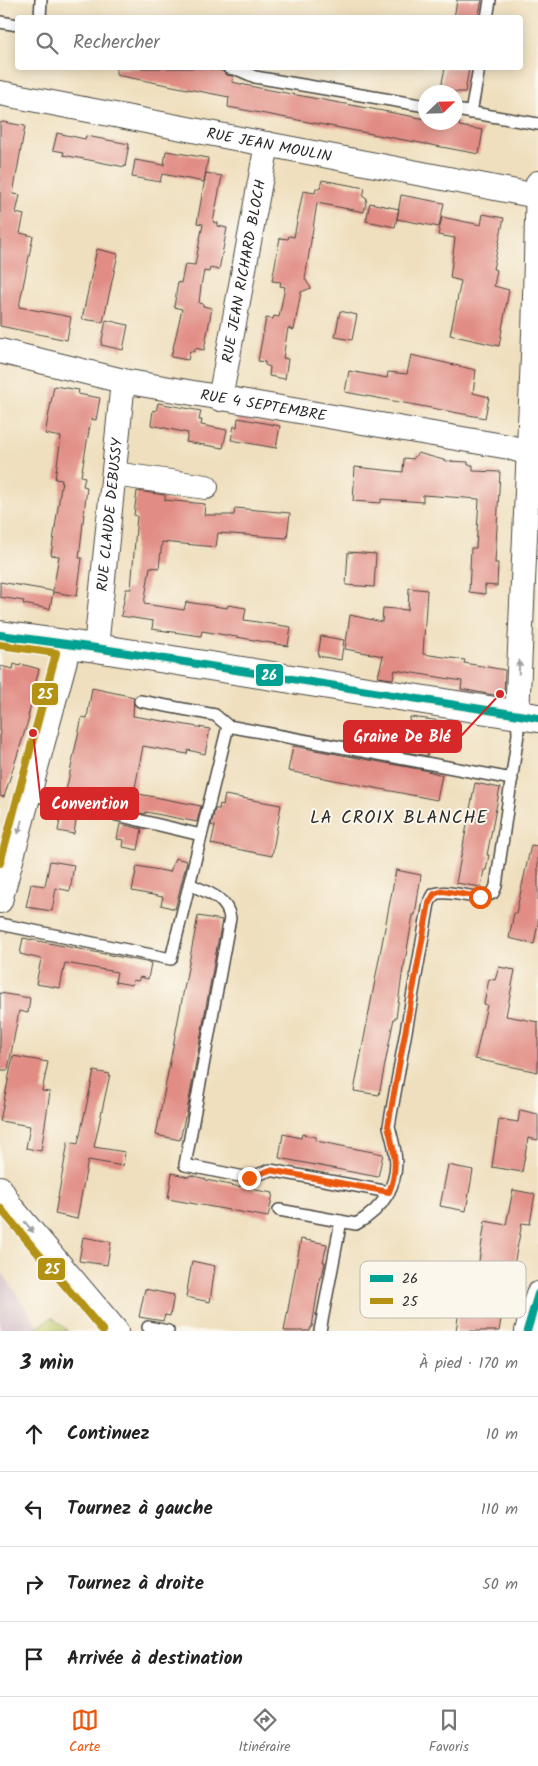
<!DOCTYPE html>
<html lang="fr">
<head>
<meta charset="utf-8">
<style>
  :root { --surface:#fff; --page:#f2f2f2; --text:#222; --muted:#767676; --line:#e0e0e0; --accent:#ea580c }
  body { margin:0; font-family:Kalam,sans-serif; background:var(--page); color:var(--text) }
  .compass { position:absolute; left:418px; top:85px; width:45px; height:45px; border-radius:50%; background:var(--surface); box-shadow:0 2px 12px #0003; rotate:67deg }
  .stop { position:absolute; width:15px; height:15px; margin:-11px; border:4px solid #ea580c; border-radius:50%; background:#fff }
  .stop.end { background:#ea580c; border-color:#fff; box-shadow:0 1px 5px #0008 }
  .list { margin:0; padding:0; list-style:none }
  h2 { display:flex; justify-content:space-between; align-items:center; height:65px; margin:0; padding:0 20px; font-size:21px }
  h2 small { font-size:16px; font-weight:400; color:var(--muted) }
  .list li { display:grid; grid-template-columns:32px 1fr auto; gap:15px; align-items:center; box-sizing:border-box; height:75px; padding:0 20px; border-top:1px solid var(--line) }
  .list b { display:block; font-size:19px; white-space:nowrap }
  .list em { font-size:16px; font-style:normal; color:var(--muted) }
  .icon { flex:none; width:28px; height:28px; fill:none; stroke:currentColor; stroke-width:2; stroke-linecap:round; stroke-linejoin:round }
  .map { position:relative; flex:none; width:538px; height:1331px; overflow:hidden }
  .search { position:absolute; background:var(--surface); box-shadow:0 2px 12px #0003; left:15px; right:15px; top:15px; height:55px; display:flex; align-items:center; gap:12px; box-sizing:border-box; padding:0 18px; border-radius:5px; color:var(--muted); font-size:19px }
  .sheet { height:365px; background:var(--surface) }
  nav { display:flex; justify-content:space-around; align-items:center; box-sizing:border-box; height:70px; border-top:1px solid var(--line); background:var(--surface); font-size:14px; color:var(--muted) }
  nav a { display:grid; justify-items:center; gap:2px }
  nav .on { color:var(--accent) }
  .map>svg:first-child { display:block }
  .industrial { fill:#d2bdc8 }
  .green { fill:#bdc96b; stroke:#747a4b }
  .building { fill:#e18c84 }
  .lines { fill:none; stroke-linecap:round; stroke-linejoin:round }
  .service-casing { stroke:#484641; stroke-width:14 }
  .minor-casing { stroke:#484641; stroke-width:26 }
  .tertiary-casing { stroke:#484641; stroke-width:30 }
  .service { stroke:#fff; stroke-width:11 }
  .minor { stroke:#fff; stroke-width:24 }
  .tertiary { stroke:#fff; stroke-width:28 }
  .bus-1-casing { stroke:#fbf7ec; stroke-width:11 }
  .bus-2-casing { stroke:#fbf7ec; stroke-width:11 }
  .bus-1 { stroke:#00a092; stroke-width:8 }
  .bus-2 { stroke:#b39213; stroke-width:8 }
  .oneway { fill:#a0a0a0 }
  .route { stroke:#ea580c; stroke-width:6 }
  .labels { text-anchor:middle; stroke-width:4; stroke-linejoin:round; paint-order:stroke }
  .street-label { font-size:15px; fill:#2b2b2b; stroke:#fbf7ec }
  .quarter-label { font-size:18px; letter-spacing:1px; fill:#2b2b2b; stroke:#fbf7ec }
  .key { fill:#fbf7ec; stroke:#bdbab2; stroke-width:1 }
  .key-label { font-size:14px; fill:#2b2b2b }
  .leader { fill:none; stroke:#d62828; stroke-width:2 }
  .callout-dot { fill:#d62828; stroke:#fbf7ec; stroke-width:2 }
  .callout { fill:#d62828; stroke:#d62828; stroke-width:2 }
  .callout-label { font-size:16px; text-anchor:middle; font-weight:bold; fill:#fff }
  .line-badge { stroke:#fbf7ec; stroke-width:2 }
  .badge-label { font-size:14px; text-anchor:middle; font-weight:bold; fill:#fff }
</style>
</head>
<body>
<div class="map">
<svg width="538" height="1331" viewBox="0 0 538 1331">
  <rect width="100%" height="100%" fill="#fbf7ec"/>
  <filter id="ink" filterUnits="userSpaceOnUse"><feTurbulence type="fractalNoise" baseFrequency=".02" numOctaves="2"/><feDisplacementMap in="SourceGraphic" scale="10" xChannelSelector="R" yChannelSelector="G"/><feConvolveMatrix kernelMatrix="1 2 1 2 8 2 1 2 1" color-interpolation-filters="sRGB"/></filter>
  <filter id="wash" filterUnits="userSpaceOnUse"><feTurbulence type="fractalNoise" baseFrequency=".0096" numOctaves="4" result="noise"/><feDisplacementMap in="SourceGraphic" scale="20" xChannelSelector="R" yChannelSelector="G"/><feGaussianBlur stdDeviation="1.12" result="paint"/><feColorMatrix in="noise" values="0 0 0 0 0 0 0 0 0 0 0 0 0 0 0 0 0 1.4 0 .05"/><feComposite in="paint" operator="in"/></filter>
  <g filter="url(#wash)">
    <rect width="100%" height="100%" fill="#efdfbe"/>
    <!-- industrial -->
    <path class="industrial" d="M0 1269 41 1331H0Z"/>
    <!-- green -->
    <path class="green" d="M52 1317 68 1331 34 1330Z"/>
    <g id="blocks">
      <!-- building -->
      <path class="building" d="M457 0H482L478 18H454Z
        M116 68H204L222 71 227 75 233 76 232 82 254 87 426 119V122H460L459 126 483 130 479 154 228 107 229 97 116 75Z
        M445 68H469L465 92H440Z
        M3 122 25 126 13 194 20 195 16 213 24 215 20 233 33 236 19 307 71 317 67 340 0 326V123Z
        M57 133 85 139 86 136 129 144 125 167 63 155 64 152 53 150Z
        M166 151 208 158 204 182 162 174 160 182 132 177 135 160 164 165Z
        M206 173 222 176 213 222 218 223V226L227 228 219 270 210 268 209 272 204 271 201 286 199 303 203 304V306L212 308 204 350 195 348V352L190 351 188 360 171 357 182 309 174 307 178 282 181 283 185 264 195 265 203 224 197 223Z
        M322 180 365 188 363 197 367 198 364 212 317 203 305 279 311 288 301 292 294 330 288 328 283 358 288 359 285 379 269 376 270 367 265 365V362L258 361 266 318 273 319 274 316 279 317 285 287 280 286 281 282 272 281 280 238 288 239 289 236 294 237 303 191 315 193 316 188H320Z
        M401 195 444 203 439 227 397 219Z
        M370 203 399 209 395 227 366 221Z
        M483 214 504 218 493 269 497 270 494 286 509 290 499 346 450 335 461 281 450 278 455 238 438 235 442 217 481 225Z
        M97 249 118 254 103 322 82 319Z
        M340 311 357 315 352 340 335 337Z
        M106 320 128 325 123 350 101 345Z
        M411 355 476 370 473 393 489 397 485 418 345 392 349 371 387 378 388 372 407 374Z
        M54 386 79 390 78 394 100 398 96 420 91 419 81 476 85 477 83 486 87 487 79 558H82L77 596 53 592 50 609 23 604 24 601 0 597V582L53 591 59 556 51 555 62 480 55 479 61 437 45 434Z
        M158 403 201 411 199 420H202L201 425 227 430 223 448 186 442 188 433 151 425 153 410 156 411Z
        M238 418 280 426 276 448 231 440 234 426 237 427Z
        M418 453 447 461 468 462V465H473V471L500 472 495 563H498L497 586 485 585V594L469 592 471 548H476L479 499 423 495V502L381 499V503L353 501 355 467 403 472 404 458 413 459Z
        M137 491 165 495V500L205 504 204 515H234L235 508 290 513 287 538 218 533 216 547 162 542 159 568 150 567 144 604 184 610 186 602 227 608 228 605 246 608 244 620 291 627 288 646 202 631 201 636 152 629 153 621 121 616 126 589H131L137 516 134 515Z
        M348 552 376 554 374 587 346 585Z
        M409 588 427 590 423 654 465 660 464 663 505 670 504 697 461 689 462 681 395 670 393 679 378 677 383 656 345 649 350 615 382 622 383 608 408 610Z
        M321 636 344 640 341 660 318 656Z
        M14 664 20 666 21 664 39 669 28 717 29 718 4 797 0 796V666L13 669Z
        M92 688 134 697 133 716 210 729 205 754 188 750 187 754 143 746 134 793 201 806 197 822 146 812 145 814 65 795 82 717 87 718Z
        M410 717 442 721 437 744 429 742 427 756 402 751 407 738Z
        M293 746 424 770 442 775 437 800 288 771Z
        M475 783 500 788 487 855H489L486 870H484L481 887 456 883Z
        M225 795 281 805 272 856 211 844 215 826 211 825 215 809H219L220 804 223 805Z
        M62 810 77 813 74 834 58 831Z
        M120 824 142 829 138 850 123 847 124 840 117 839Z
        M531 845 538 846V923L534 944 509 938 514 913H516Z
        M175 858 187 861 175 909 161 905 163 897 132 891 137 866 170 872Z
        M50 861 74 865 70 891 56 888 52 911 26 907 31 884 45 886Z
        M396 870 421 875 415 915H413L404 967 403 968 396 1018H394L379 1095 354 1091Z
        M198 916 222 920 186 1117H185L180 1140 156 1135Z
        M23 938 151 963 148 979 140 977 138 981 133 980 132 985 115 982 117 972 65 963 60 988 36 984 41 959 20 954Z
        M499 967 515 970 506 1016 538 1022V1072L475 1059 487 1005 484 1004 489 979 495 980Z
        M0 993 30 998 28 1013 19 1011 8 1070H0Z
        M13 1056 48 1062 42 1091 50 1092 41 1151 26 1148 30 1126 0 1121Z
        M94 1071 110 1074 94 1147 125 1152 123 1166 88 1160 77 1219 55 1214 68 1142 78 1144Z
        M520 1110 538 1114V1140L528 1138 522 1172 492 1167 499 1119 518 1122Z
        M283 1134 301 1138 302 1134 316 1137V1141L383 1154 378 1177 279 1158Z
        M448 1165 473 1170 466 1211 440 1206Z
        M172 1173 189 1177 190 1175 206 1179V1180L240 1187V1185L256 1188 255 1190 273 1193 268 1217 168 1199Z
        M513 1190 535 1194 530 1224 522 1223 512 1275 506 1274 499 1312 502 1313 499 1331H456L460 1304 469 1305 475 1274 477 1275 485 1221 506 1225Z
        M83 1237 111 1242 107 1265 79 1261Z
        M301 1239 327 1244 323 1262H325L322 1277 320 1276 312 1327H311L310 1331H284Z
        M192 1261 215 1266 210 1302 186 1297Z
        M145 1289 174 1295 170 1316 165 1315 163 1321 139 1317Z"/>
    </g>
  </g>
  <g filter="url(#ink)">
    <use href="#blocks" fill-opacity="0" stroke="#484641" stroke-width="1"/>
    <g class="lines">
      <defs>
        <path id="service" d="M40 18 41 0
          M487 18 490 0
          M0 22 18 25
          M229 68 239 70 255 77 426 106
          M462 111 538 124
          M471 113 479 68
          M140 701 215 715 228 726 512 779
          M29 794 201 835
          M189 884C206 892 227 897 230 918L185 1165 249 1178 270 1170 389 1192
          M0 924 171 959 228 726
          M279 1210 356 1224C382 1210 400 1184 395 1153 394 1144 391 1135 389 1126L429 903 434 894C454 888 474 903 493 893L496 886 518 734 517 716
          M148 1327 168 1331
          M320 1331 341 1221"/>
        <g id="minor">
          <path id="s1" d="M0 93 537 196"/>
          <path id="s2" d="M0 351 123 381 509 447 528 453"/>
          <path id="s3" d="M220 399 267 144"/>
          <path d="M114 474 206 487"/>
          <path id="s4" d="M96 648 123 381"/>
          <path d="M517 716 534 334 538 183"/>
          <path d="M0 901 69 645"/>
          <path d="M0 1188 11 1207 116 1331"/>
          <path d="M527 1331 538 1294"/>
        </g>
        <path id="tertiary" d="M0 635 96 648 538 718"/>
      </defs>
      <!-- service casing -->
      <use href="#service" class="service-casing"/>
      <!-- minor casing -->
      <use href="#minor" class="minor-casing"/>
      <!-- tertiary casing -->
      <use href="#tertiary" class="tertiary-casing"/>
      <!-- service -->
      <use href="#service" class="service"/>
      <!-- minor -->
      <use href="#minor" class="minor"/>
      <!-- tertiary -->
      <use href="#tertiary" class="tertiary"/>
      <defs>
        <path id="bus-1" d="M0 635 96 648 538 718
          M527 1331 538 1294"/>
        <path id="bus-2" d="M0 645 56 653 0 863
          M0 1208 103 1331"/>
      </defs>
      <!-- bus-1 casing -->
      <use href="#bus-1" class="bus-1-casing"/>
      <!-- bus-2 casing -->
      <use href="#bus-2" class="bus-2-casing"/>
      <!-- bus-1 -->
      <use href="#bus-1" class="bus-1"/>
      <!-- bus-2 -->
      <use href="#bus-2" class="bus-2"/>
    </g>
    <!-- one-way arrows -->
    <defs><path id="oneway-solid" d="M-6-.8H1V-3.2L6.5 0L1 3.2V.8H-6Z" transform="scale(1.25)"/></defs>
    <g class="oneway">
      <use href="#oneway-solid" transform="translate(519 667) rotate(-88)"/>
      <use href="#oneway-solid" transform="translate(20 827) rotate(105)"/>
      <use href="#oneway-solid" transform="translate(29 1227) rotate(50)"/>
    </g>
  </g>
  <g class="lines" filter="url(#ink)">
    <!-- route -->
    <path class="route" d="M249 1178 270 1170 389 1192C399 1169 394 1149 388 1126L429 903 434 894 443 891 480 897"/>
  </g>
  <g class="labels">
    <!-- street labels -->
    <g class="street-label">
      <text dy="5" stroke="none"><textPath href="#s1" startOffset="274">RUE JEAN MOULIN</textPath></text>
      <text dy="5" stroke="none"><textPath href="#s3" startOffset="130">RUE JEAN RICHARD BLOCH</textPath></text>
      <text dy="5" stroke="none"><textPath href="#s2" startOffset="269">RUE 4 SEPTEMBRE</textPath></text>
      <text dy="5" stroke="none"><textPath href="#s4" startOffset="134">RUE CLAUDE DEBUSSY</textPath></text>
    </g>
    <!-- quarter labels -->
    <g class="quarter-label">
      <text x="399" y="823">LA CROIX BLANCHE</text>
    </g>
  </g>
  <!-- legend -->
  <rect x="360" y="1261" width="166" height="57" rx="8" class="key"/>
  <rect x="370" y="1275" width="23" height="7" fill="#00a092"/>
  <rect x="370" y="1298" width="23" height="6" fill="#b39213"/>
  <g class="key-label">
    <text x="402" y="1283">26</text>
    <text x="402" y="1306">25</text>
  </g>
  <!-- callouts -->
  <path class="leader" d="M500 694L461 736M33 733L41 803"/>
  <g class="callout-dot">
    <circle cx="500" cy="694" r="5"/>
    <circle cx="33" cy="733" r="5"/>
  </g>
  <g class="callout">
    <rect x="344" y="721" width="117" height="31" rx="5"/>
    <rect x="41" y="788" width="97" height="31" rx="5"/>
  </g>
  <g class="callout-label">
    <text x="402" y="742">Graine De Blé</text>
    <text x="90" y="809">Convention</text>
  </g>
  <g class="line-badge">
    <rect x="255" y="663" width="29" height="24" rx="5" fill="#00a092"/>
    <rect x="31" y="682" width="28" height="24" rx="5" fill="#b39213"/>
    <rect x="37" y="1257" width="29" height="24" rx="5" fill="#b39213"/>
  </g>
  <g class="badge-label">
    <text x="269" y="680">26</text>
    <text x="45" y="699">25</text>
    <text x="52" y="1274">25</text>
  </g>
</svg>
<svg class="compass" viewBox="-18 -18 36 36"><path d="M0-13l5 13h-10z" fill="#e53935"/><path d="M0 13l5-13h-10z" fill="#767676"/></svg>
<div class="stop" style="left:480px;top:897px"></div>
<div class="stop end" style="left:249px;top:1178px"></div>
<div class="search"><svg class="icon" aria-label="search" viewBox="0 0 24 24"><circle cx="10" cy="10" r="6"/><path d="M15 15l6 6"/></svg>Rechercher</div>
</div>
<section class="sheet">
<h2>3 min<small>À pied · 170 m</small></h2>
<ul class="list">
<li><svg class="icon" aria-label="ahead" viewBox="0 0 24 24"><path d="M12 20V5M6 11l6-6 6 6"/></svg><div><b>Continuez</b></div><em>10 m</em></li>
<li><svg class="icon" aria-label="left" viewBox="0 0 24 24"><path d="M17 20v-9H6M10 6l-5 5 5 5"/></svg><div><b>Tournez à gauche</b></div><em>110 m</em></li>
<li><svg class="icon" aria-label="right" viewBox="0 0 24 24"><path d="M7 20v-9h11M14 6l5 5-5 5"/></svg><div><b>Tournez à droite</b></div><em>50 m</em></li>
<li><svg class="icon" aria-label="arrive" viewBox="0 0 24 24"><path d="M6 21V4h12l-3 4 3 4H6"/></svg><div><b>Arrivée à destination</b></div></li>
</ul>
</section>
<nav>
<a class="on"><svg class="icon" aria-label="map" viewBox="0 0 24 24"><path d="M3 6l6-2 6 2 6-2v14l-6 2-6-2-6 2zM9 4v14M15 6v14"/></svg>Carte</a>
<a><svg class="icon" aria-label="directions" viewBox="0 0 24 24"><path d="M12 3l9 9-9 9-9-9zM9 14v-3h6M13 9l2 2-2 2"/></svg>Itinéraire</a>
<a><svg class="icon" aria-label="saved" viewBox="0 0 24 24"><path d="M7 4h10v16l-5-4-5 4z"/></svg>Favoris</a>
</nav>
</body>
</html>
